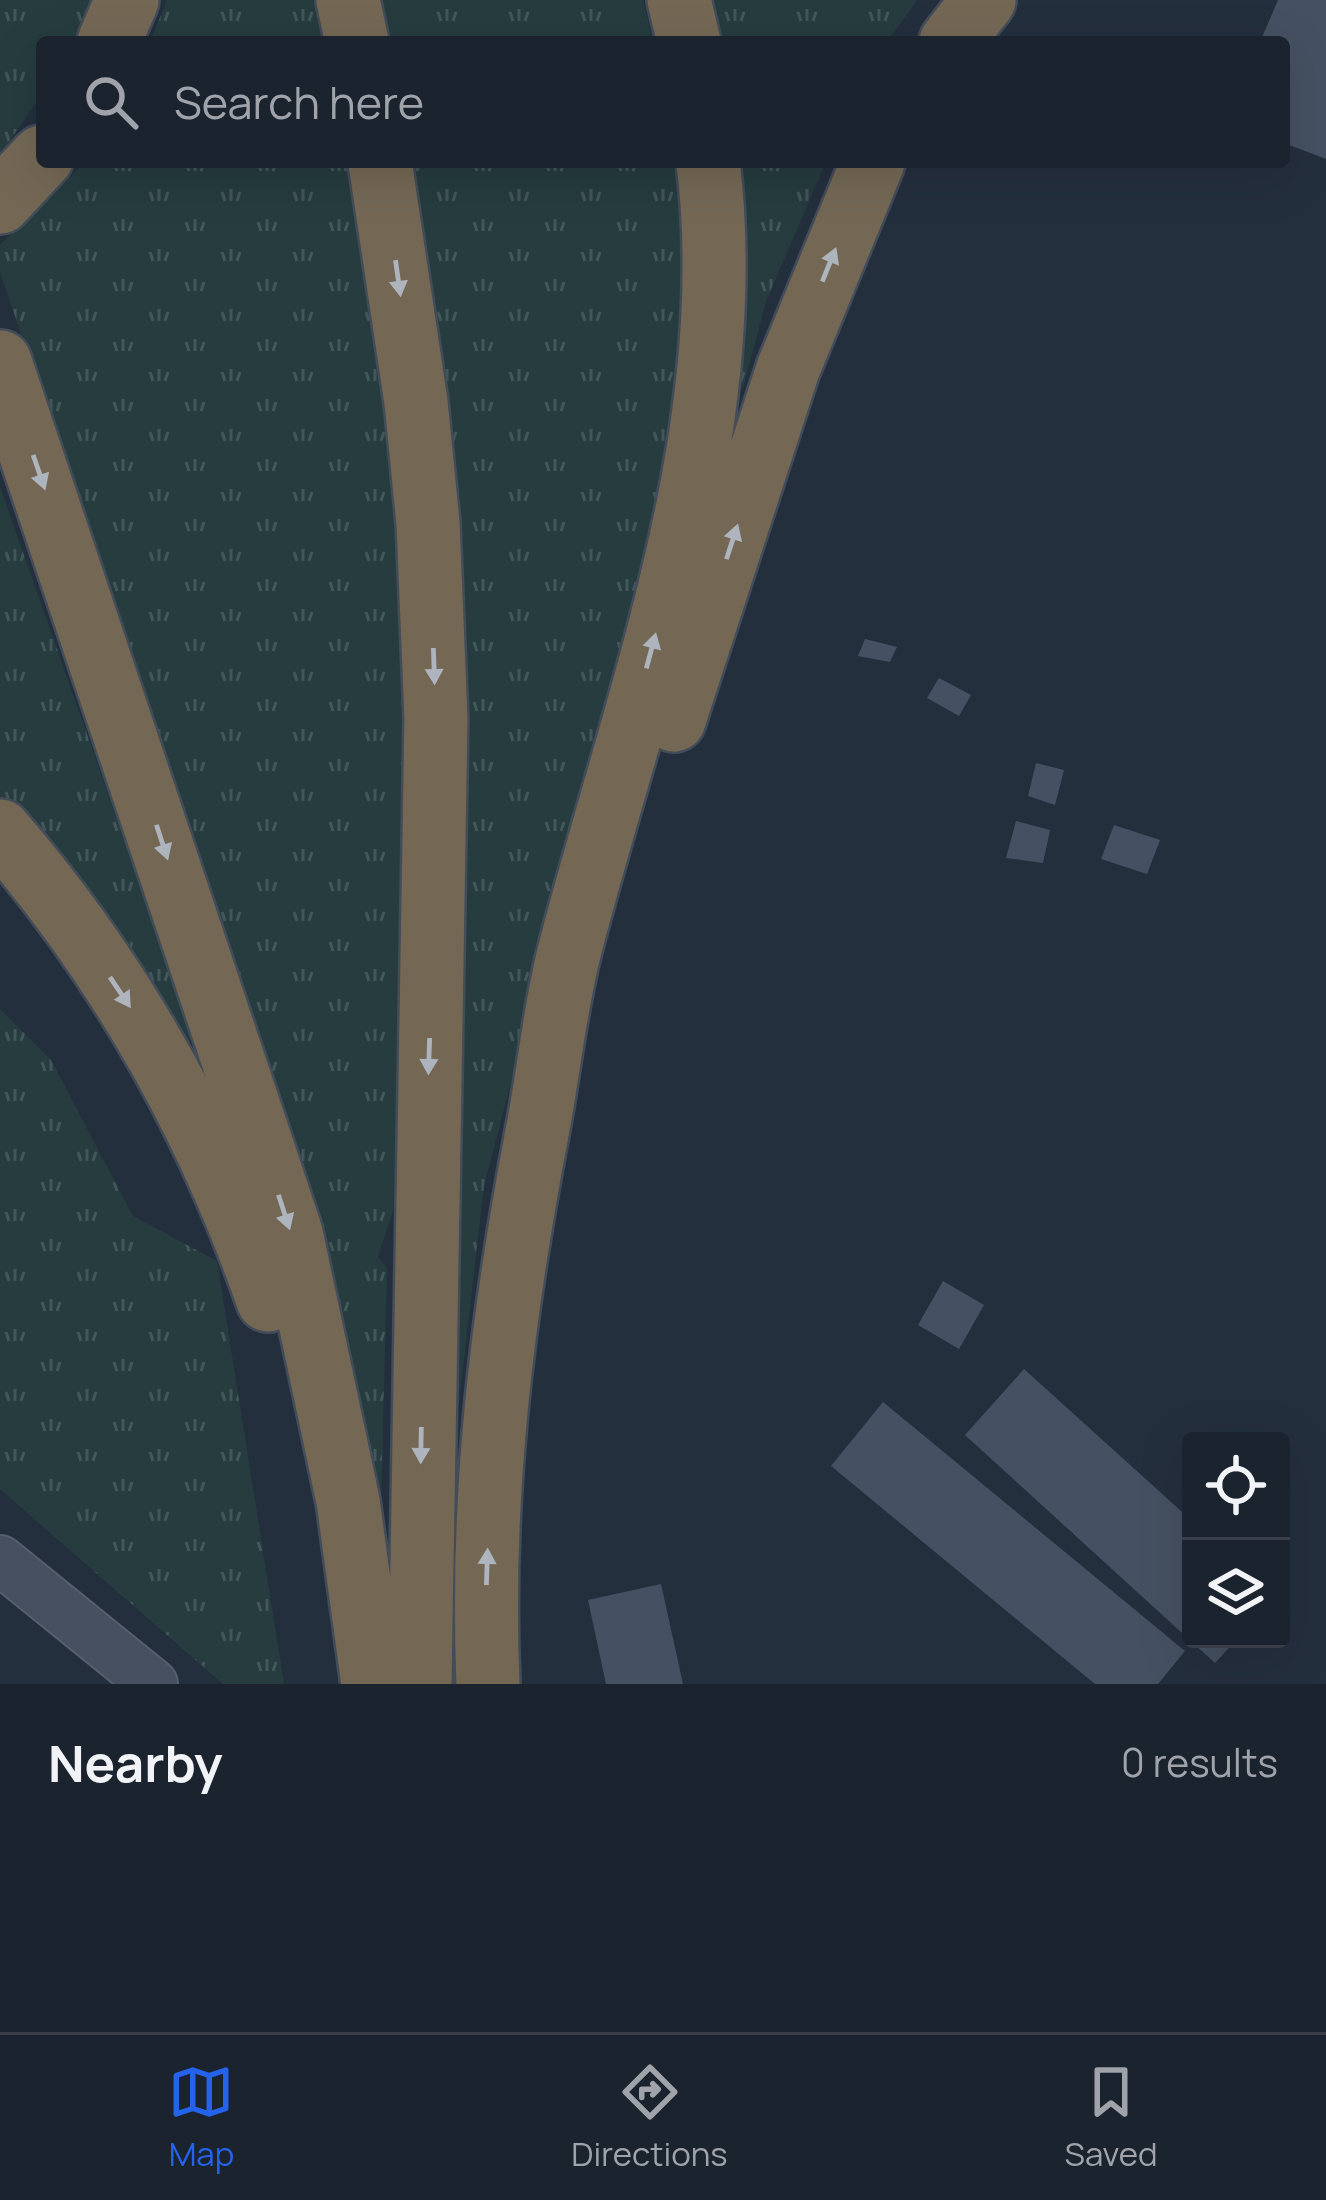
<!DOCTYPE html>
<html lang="en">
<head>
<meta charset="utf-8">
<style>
  :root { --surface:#1b232e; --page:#282f3a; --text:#f1f3f6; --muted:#a0a4aa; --line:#39404a; --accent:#2563eb }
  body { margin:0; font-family:Manrope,sans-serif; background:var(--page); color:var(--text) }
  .controls { position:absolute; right:36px; bottom:36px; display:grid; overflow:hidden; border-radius:12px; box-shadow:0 12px 48px #0002 }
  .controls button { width:108px; height:108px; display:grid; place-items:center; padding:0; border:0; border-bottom:3px solid var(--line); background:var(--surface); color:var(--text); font:60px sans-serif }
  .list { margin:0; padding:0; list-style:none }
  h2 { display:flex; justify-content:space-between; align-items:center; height:156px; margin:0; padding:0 48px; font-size:51px }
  h2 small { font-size:39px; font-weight:400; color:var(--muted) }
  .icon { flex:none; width:66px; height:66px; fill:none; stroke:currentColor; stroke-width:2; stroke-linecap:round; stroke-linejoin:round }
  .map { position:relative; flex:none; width:1326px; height:1684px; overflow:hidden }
  .search { position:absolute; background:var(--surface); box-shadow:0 12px 48px #0002; left:36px; right:36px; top:36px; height:132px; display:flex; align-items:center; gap:30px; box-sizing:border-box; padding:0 42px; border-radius:12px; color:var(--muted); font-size:45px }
  .sheet { height:348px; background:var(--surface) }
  nav { display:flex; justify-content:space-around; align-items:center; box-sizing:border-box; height:168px; border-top:3px solid var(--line); background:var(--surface); font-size:33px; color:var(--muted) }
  nav a { display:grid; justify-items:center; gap:6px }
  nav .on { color:var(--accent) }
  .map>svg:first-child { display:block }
  .grass { fill:url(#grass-tufts) }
  .building { fill:#455162 }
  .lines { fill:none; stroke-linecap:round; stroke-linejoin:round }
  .secondary-casing { stroke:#565f6c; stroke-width:52 }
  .highway-casing { stroke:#434c59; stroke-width:68 }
  .secondary { stroke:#465061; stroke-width:48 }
  .highway { stroke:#746855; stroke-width:63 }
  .oneway { fill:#aeb4bd }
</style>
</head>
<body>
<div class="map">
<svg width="1326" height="1684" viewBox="0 0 1326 1684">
  <defs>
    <pattern id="grass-tufts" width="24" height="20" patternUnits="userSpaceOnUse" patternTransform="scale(3)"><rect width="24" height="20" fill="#263c3f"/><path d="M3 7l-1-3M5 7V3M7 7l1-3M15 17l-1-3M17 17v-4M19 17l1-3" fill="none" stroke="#435659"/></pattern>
  </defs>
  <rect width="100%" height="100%" fill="#242f3e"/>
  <!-- grass -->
  <path class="grass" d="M0 0H106L86 42H42V94L0 155Z
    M167 0H320L330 42H150Z
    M370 0H643L653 42H379Z
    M714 0H917L887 42H724Z
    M85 162H349C375 327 397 491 404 658 412 842 399 1027 393 1211L378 1257 387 1268 380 1541 105 582 0 272V245Z
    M403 162H675C697 295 668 439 644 570L484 1186 456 1427Z
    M741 162H826L766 301 743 388 731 390 746 241Z
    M0 487 194 1038 183 1045 0 795Z
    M0 1009 51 1060 133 1216 217 1261 284 1684H223L0 1489Z"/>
  <!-- building -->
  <path class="building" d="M1278 0H1326V159L1284 143V42H1260Z
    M865 639 897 647 890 662 858 656Z
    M939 678 971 695 959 716 927 698Z
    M1036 763 1064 770 1055 805 1028 796Z
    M1016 821 1050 830 1043 863 1006 858Z
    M1114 825 1160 840 1147 874 1101 859Z
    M943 1281 984 1305 959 1349 918 1325Z
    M1024 1369 1191 1520V1639H1237L1215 1663 965 1435Z
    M883 1402 1185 1651 1158 1684H1095L831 1466Z
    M661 1584 683 1684H606L588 1600Z"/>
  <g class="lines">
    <defs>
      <path id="secondary" d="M0 1560 153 1684"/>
      <path id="highway" d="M348 0 357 42
        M679 0 689 42
        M109 42 127 0
        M951 42 984 0
        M380 162 416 402 428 523 436 719 420 1684
        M0 202 42 157
        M0 362 291 1233 348 1501 373 1684
        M674 720 788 369 873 162
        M0 831C120 970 208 1126 268 1300
        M488 1684C480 1497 502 1316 537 1133 549 1071 555 1006 571 945 637 693 741 427 708 162"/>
    </defs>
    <!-- secondary casing -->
    <use href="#secondary" class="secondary-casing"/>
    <!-- highway casing -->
    <use href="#highway" class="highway-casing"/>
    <!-- secondary -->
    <use href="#secondary" class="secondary"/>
    <!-- highway -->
    <use href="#highway" class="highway"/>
  </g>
  <!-- one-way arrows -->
  <defs><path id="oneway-solid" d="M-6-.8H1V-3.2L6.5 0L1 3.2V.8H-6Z" transform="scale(3)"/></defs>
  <g class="oneway">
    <use href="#oneway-solid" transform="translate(829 265) rotate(-68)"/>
    <use href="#oneway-solid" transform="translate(398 278) rotate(82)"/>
    <use href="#oneway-solid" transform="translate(39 472) rotate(71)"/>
    <use href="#oneway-solid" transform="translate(732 542) rotate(-72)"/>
    <use href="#oneway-solid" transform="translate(651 651) rotate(-75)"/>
    <use href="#oneway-solid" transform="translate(434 666) rotate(88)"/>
    <use href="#oneway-solid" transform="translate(162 842) rotate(72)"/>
    <use href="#oneway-solid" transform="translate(120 992) rotate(56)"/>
    <use href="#oneway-solid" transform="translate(429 1056) rotate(92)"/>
    <use href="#oneway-solid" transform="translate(284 1212) rotate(72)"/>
    <use href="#oneway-solid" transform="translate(421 1445) rotate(91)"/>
    <use href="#oneway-solid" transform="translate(487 1567) rotate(-88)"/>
  </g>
</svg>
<div class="controls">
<button><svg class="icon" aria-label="locate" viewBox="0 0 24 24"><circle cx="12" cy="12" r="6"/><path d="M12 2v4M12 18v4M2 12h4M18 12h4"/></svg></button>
<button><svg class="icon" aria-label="layers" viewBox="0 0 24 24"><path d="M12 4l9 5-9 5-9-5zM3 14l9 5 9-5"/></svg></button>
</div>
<div class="search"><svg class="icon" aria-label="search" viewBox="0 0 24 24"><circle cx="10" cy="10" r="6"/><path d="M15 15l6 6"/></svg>Search here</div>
</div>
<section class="sheet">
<h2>Nearby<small>0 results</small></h2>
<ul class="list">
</ul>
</section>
<nav>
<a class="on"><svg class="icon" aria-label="map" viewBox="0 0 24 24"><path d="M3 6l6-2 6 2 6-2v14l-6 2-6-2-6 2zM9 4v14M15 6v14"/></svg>Map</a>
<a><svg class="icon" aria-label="directions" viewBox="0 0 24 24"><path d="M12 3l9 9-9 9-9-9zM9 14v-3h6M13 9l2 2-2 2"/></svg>Directions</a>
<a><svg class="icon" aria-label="saved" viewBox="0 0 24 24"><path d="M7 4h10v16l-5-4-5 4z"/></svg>Saved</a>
</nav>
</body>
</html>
